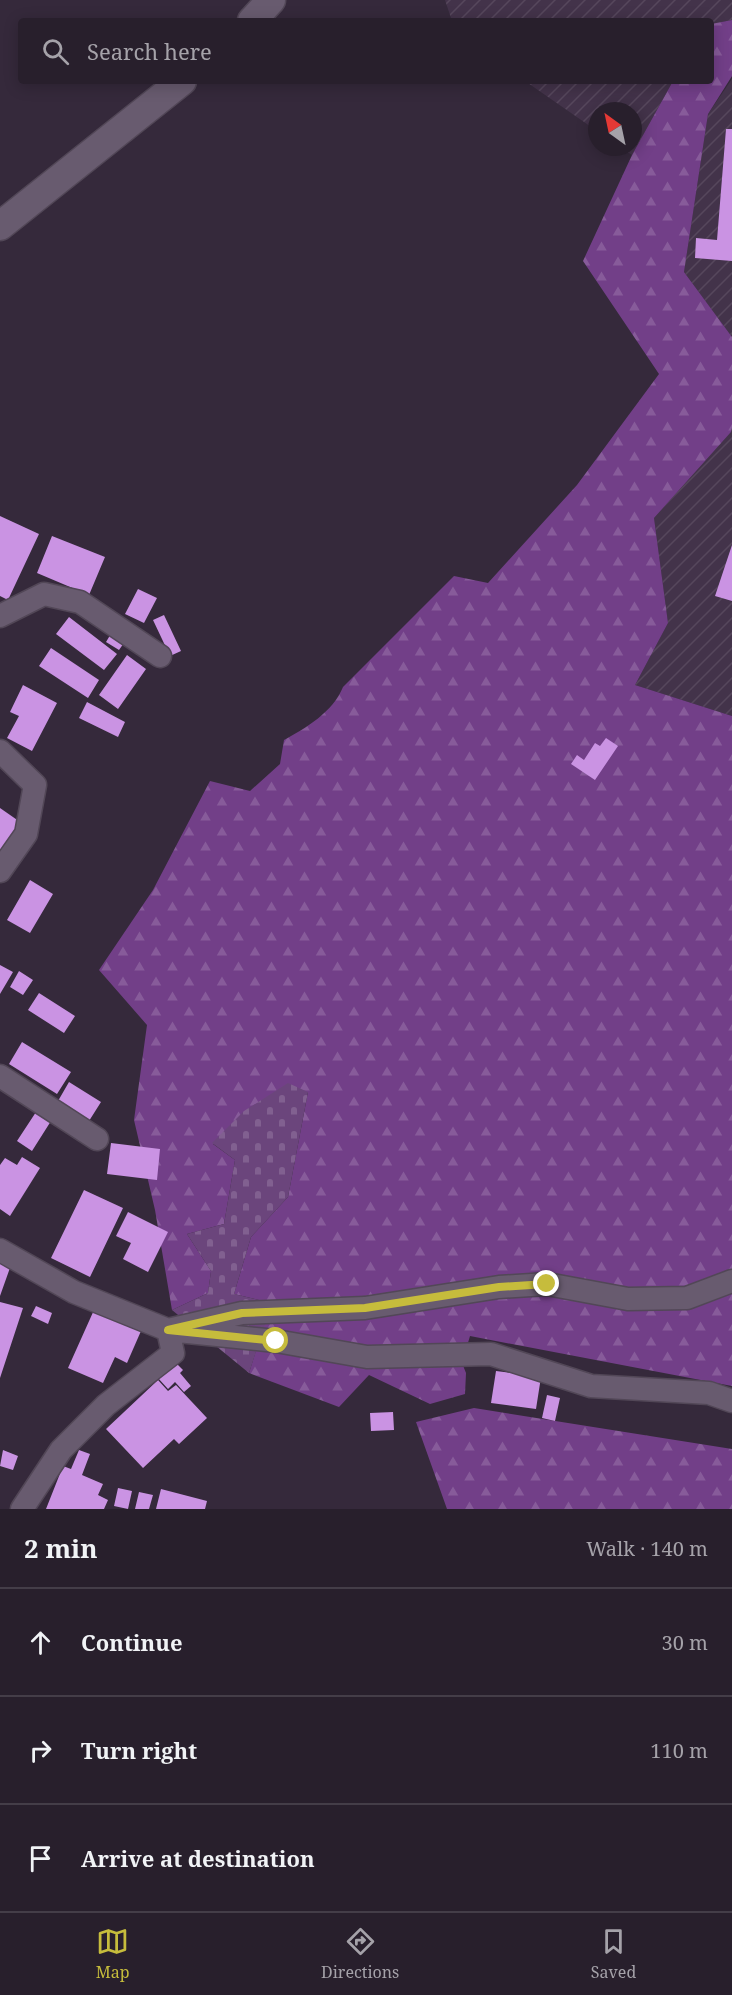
<!DOCTYPE html>
<html lang="en">
<head>
<meta charset="utf-8">
<style>
  :root { --surface:#281f2c; --page:#302734; --text:#f1f3f6; --muted:#a5a2a9; --line:#443d48; --accent:#c6bc3c }
  body { margin:0; font-family:"Noto Serif",serif; background:var(--page); color:var(--text) }
  .compass { position:absolute; left:588px; top:102px; width:54px; height:54px; border-radius:50%; background:var(--surface); box-shadow:0 3px 15px #0003; rotate:327deg }
  .stop { position:absolute; width:18px; height:18px; margin:-14px; border:4px solid #c6bc3c; border-radius:50%; background:#fff }
  .stop.end { background:#c6bc3c; border-color:#fff; box-shadow:0 2px 6px #0008 }
  .list { margin:0; padding:0; list-style:none }
  h2 { display:flex; justify-content:space-between; align-items:center; height:78px; margin:0; padding:0 24px; font-size:26px }
  h2 small { font-size:20px; font-weight:400; color:var(--muted) }
  .list li { display:grid; grid-template-columns:39px 1fr auto; gap:18px; align-items:center; box-sizing:border-box; height:108px; padding:0 24px; border-top:2px solid var(--line) }
  .list b { display:block; font-size:22px; white-space:nowrap }
  .list em { font-size:20px; font-style:normal; color:var(--muted) }
  .icon { flex:none; width:33px; height:33px; fill:none; stroke:currentColor; stroke-width:2; stroke-linecap:round; stroke-linejoin:round }
  .map { position:relative; flex:none; width:732px; height:1509px; overflow:hidden }
  .search { position:absolute; background:var(--surface); box-shadow:0 3px 15px #0003; left:18px; right:18px; top:18px; height:66px; display:flex; align-items:center; gap:15px; box-sizing:border-box; padding:0 21px; border-radius:6px; color:var(--muted); font-size:22px }
  .sheet { height:402px; background:var(--surface) }
  nav { display:flex; justify-content:space-around; align-items:center; box-sizing:border-box; height:84px; border-top:2px solid var(--line); background:var(--surface); font-size:16px; color:var(--muted) }
  nav a { display:grid; justify-items:center; gap:3px }
  nav .on { color:var(--accent) }
  .map>svg:first-child { display:block }
  .industrial { fill:url(#industrial-furrows) }
  .forest { fill:url(#forest-firs) }
  .cemetery { fill:url(#cemetery-stones) }
  .building { fill:#ca93e3 }
  .lines { fill:none; stroke-linecap:round; stroke-linejoin:round }
  .minor-casing { stroke:#524757; stroke-width:25 }
  .tertiary-casing { stroke:#524757; stroke-width:31 }
  .minor { stroke:#685b6f; stroke-width:22 }
  .tertiary { stroke:#685b6f; stroke-width:28 }
  .route { stroke:#c6bc3c; stroke-width:8 }
</style>
</head>
<body>
<div class="map">
<svg width="732" height="1509" viewBox="0 0 732 1509">
  <defs>
    <pattern id="industrial-furrows" width="10" height="10" patternUnits="userSpaceOnUse" patternTransform="scale(1.5)"><rect width="10" height="10" fill="#43334a"/><path d="M-1 1l2-2M0 10L10 0M9 11l2-2" fill="none" stroke="#56475c"/></pattern>
    <pattern id="forest-firs" width="22" height="20" patternUnits="userSpaceOnUse" patternTransform="scale(1.5)"><rect width="22" height="20" fill="#723f88"/><path d="M5 1l3.5 6h-7zM16 11l3.5 6h-7z" fill="#875b9a"/></pattern>
    <pattern id="cemetery-stones" width="16" height="16" patternUnits="userSpaceOnUse" patternTransform="scale(1.5)"><rect width="16" height="16" fill="#6b457c"/><path d="M2 7V4a2 2 0 0 1 4 0v3zM10 15v-3a2 2 0 0 1 4 0v3z" fill="#816090"/></pattern>
  </defs>
  <rect width="100%" height="100%" fill="#35293b"/>
  <!-- industrial -->
  <path class="industrial" d="M445 0H732V20L711 24V21H452Z
    M732 79V337L684 272 708 114Z
    M525 81H673L632 155 620 147H633V111H597V131Z
    M732 428V716L635 685 668 623 654 518 731 432Z"/>
  <!-- forest -->
  <path class="forest" d="M732 20V76L708 114 684 272 732 337V428L731 432 654 518 668 623 635 685 732 716V1386L470 1336 462 1363 466 1373 465 1394 430 1404 369 1375 339 1407 249 1373 271 1303 234 1294 251 1237 288 1197 308 1092 213 1144 235 1160 224 1224 187 1234 211 1271 208 1293 172 1310 155 1210 134 1120 147 1025 99 970 153 890 210 781 250 791 280 764 284 740C306 728 333 712 343 687L454 576 488 583 577 485 659 374 583 261 632 155 673 81H711V24Z
    M474 1408 732 1449V1509H447L416 1422Z"/>
  <!-- cemetery -->
  <path class="cemetery" d="M288 1083 308 1092 288 1197 251 1237 234 1294 272 1303 249 1373 172 1310 208 1293 211 1271 187 1234 224 1224 235 1160 212 1143 244 1111Z"/>
  <!-- building -->
  <path class="building" d="M726 129H732V261L695 258 696 238 717 240Z
    M0 516 39 534 8 600 0 596Z
    M52 536 105 557 89 595 37 573Z
    M732 545V601L715 596Z
    M138 589 157 598 144 623 125 614Z
    M164 615 181 651 170 656 153 620Z
    M69 617 117 654 104 670 56 634Z
    M112 632 126 640 119 650 106 642Z
    M51 648 99 680 88 698 39 666Z
    M127 655 146 669 118 709 99 695Z
    M23 685 57 703 32 751 7 738 19 716 10 712Z
    M87 702 125 722 118 737 79 718Z
    M606 738 618 746 595 780 571 764 577 755 584 760 595 743 600 746Z
    M0 808 23 824 0 857Z
    M30 880 53 894 30 933 7 920Z
    M0 965 13 972 0 994Z
    M19 971 33 980 23 995 10 987Z
    M39 993 75 1016 64 1033 28 1010Z
    M22 1042 71 1072 57 1094 9 1064Z
    M69 1082 101 1102 89 1121 58 1101Z
    M36 1112 51 1121 32 1151 17 1141Z
    M111 1143 160 1149 157 1180 107 1174Z
    M22 1157 40 1168 10 1216 0 1209V1165L5 1158 17 1165Z
    M84 1190 123 1208 90 1277 51 1258Z
    M128 1212 168 1232 148 1272 123 1259 131 1243 116 1236Z
    M0 1262 11 1265 0 1296Z
    M0 1302 23 1308 0 1378Z
    M36 1306 52 1313 48 1324 31 1316Z
    M94 1310 141 1331 127 1363 115 1357 103 1383 68 1368Z
    M175 1362 183 1370 180 1373 191 1386 184 1392 175 1382 168 1389 158 1378Z
    M496 1371 541 1377 536 1409 491 1403Z
    M158 1380 168 1391 176 1385 207 1418 179 1444 174 1439 143 1468 106 1429Z
    M547 1395 560 1398 555 1421 542 1418Z
    M393 1412 394 1430 371 1431 370 1413Z
    M3 1450 18 1456 13 1470 0 1466Z
    M79 1450 90 1454 82 1475 103 1484 98 1495 108 1500 104 1509H46L63 1466 71 1469Z
    M118 1488 132 1491 128 1509 114 1506Z
    M161 1489 207 1501 205 1509H156Z
    M139 1492 153 1495 149 1509H135Z"/>
  <g class="lines">
    <defs>
      <path id="minor" d="M0 616 44 594 80 602 160 656
        M0 751 35 785 26 834 0 871
        M0 1076 97 1139
        M0 1250 74 1292 168 1330 276 1341 367 1357 491 1354 591 1386 709 1393 732 1401
        M22 1509 61 1450 106 1405 173 1353 168 1330 242 1313 365 1308 499 1287 547 1284 628 1299 687 1298 732 1281"/>
      <path id="tertiary" d="M252 21 271 0
        M0 226 182 81"/>
    </defs>
    <!-- minor casing -->
    <use href="#minor" class="minor-casing"/>
    <!-- tertiary casing -->
    <use href="#tertiary" class="tertiary-casing"/>
    <!-- minor -->
    <use href="#minor" class="minor"/>
    <!-- tertiary -->
    <use href="#tertiary" class="tertiary"/>
  </g>
  <g class="lines">
    <!-- route -->
    <path class="route" d="M276 1341 168 1330 242 1313 365 1308 499 1287 547 1284"/>
  </g>
</svg>
<svg class="compass" viewBox="-18 -18 36 36"><path d="M0-13l5 13h-10z" fill="#e53935"/><path d="M0 13l5-13h-10z" fill="#a5a2a9"/></svg>
<div class="stop" style="left:276px;top:1341px"></div>
<div class="stop end" style="left:547px;top:1284px"></div>
<div class="search"><svg class="icon" aria-label="search" viewBox="0 0 24 24"><circle cx="10" cy="10" r="6"/><path d="M15 15l6 6"/></svg>Search here</div>
</div>
<section class="sheet">
<h2>2 min<small>Walk · 140 m</small></h2>
<ul class="list">
<li><svg class="icon" aria-label="ahead" viewBox="0 0 24 24"><path d="M12 20V5M6 11l6-6 6 6"/></svg><div><b>Continue</b></div><em>30 m</em></li>
<li><svg class="icon" aria-label="right" viewBox="0 0 24 24"><path d="M7 20v-9h11M14 6l5 5-5 5"/></svg><div><b>Turn right</b></div><em>110 m</em></li>
<li><svg class="icon" aria-label="arrive" viewBox="0 0 24 24"><path d="M6 21V4h12l-3 4 3 4H6"/></svg><div><b>Arrive at destination</b></div></li>
</ul>
</section>
<nav>
<a class="on"><svg class="icon" aria-label="map" viewBox="0 0 24 24"><path d="M3 6l6-2 6 2 6-2v14l-6 2-6-2-6 2zM9 4v14M15 6v14"/></svg>Map</a>
<a><svg class="icon" aria-label="directions" viewBox="0 0 24 24"><path d="M12 3l9 9-9 9-9-9zM9 14v-3h6M13 9l2 2-2 2"/></svg>Directions</a>
<a><svg class="icon" aria-label="saved" viewBox="0 0 24 24"><path d="M7 4h10v16l-5-4-5 4z"/></svg>Saved</a>
</nav>
</body>
</html>
